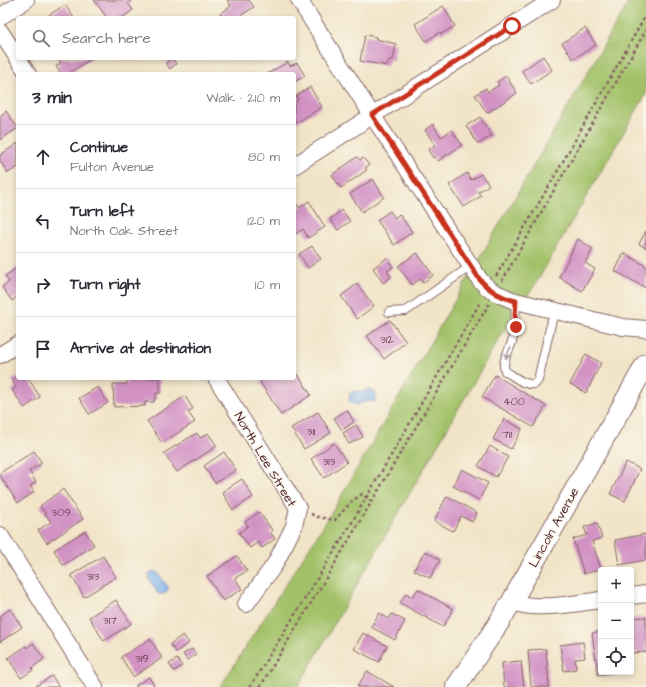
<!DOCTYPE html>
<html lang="en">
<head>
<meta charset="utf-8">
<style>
  :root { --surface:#fff; --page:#f2f2f3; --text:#2b2b33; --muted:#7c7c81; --line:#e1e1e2 }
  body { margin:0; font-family:"Architects Daughter",sans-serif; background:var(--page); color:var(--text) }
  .controls { position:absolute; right:12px; bottom:12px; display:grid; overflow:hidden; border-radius:4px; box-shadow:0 2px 6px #0003 }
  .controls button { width:36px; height:36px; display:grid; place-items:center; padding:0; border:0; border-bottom:1px solid var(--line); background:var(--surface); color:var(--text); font:20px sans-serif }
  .stop { position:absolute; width:12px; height:12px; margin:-9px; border:3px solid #c8321e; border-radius:50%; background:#fff }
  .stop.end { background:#c8321e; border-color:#fff; box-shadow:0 1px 4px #0008 }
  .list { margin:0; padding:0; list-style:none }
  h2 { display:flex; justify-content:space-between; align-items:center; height:52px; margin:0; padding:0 16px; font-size:17px }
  h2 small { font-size:13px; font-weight:400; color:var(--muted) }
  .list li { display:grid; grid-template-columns:26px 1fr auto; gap:12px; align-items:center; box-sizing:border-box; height:64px; padding:0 16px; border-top:1px solid var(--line) }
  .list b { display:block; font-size:15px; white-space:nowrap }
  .list p { margin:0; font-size:13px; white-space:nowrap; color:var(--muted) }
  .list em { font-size:13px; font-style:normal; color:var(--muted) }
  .icon { flex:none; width:22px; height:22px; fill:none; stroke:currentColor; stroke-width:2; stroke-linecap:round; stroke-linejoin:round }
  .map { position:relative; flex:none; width:646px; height:687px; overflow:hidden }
  .search { position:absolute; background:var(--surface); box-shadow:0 2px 6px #0003; left:16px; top:16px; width:280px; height:44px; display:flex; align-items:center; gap:10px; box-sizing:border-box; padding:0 14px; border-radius:4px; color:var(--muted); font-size:15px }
  .panel { position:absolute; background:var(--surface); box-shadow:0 2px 6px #0003; left:16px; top:72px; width:280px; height:308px; border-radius:4px }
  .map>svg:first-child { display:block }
  .green { fill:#a2c168; stroke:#76704a }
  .water { fill:#7aaee8; stroke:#62668a }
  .building { fill:#d292c4 }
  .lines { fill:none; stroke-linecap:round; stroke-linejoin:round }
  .service-casing { stroke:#846462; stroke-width:10 }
  .minor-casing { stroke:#846462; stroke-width:18 }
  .tertiary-casing { stroke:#846462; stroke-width:22 }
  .path { stroke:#846462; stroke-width:2.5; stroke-dasharray:3 3; stroke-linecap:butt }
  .service { stroke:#fff; stroke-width:8 }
  .minor { stroke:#fff; stroke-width:16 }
  .tertiary { stroke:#fff; stroke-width:20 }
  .oneway { stroke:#ae9aa0 }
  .route { stroke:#c8321e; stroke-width:5 }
  .labels { text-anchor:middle; stroke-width:3; stroke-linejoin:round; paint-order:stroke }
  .number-label { font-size:11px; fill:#6c3c51 }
  .street-label { font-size:13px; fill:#4a1f2b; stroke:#fbf7ec }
</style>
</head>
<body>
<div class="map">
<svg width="646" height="687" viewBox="0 0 646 687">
  <rect width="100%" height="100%" fill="#fbf7ec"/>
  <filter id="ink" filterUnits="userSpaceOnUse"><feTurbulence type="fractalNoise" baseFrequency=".025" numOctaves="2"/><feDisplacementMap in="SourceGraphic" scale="8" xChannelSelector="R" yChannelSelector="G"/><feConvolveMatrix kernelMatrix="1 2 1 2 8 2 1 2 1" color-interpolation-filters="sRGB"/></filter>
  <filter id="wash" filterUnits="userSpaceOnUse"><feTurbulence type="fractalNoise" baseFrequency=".012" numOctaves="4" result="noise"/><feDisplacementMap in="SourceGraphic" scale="16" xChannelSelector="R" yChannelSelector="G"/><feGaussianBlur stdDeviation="0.9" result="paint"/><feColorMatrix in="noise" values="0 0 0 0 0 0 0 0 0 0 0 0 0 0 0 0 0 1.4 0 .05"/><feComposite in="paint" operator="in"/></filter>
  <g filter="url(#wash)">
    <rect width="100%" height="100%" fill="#f1e4c7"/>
    <!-- green -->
    <path class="green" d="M630 0H646V94L533 288 512 316 298 687H220L329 517Z"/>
    <!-- water -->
    <path class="water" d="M367 389H370V391L375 392 376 398 375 402C368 401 363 401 357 405L349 401 350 393 356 391H366Z
      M154 571 159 574 168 587C168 595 163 594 158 594L149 579V574L151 572Z"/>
    <g id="blocks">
      <!-- building -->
      <path class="building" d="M94 0H132L128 3 133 10 122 18H117L116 17 115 18H107Z
        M227 0H249L254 7 237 18H223L220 14 231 6Z
        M65 5 74 18H44Z
        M443 6 455 26 441 34 440 32 426 41 415 24Z
        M585 28 596 45 573 59 562 43Z
        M365 35 376 37V39L396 44 393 60H389L387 66 360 61Z
        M543 56 552 70 531 84 522 71Z
        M57 58H92L68 74H61L56 66 61 63Z
        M172 58 176 64 170 69 166 63Z
        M288 62 290 66 297 63 305 76 294 82V74H267Z
        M506 76 517 93 487 113 475 95 486 88 488 92 499 85 497 82Z
        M310 87 322 107 296 123 294 120V103L298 100 296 96Z
        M6 111 18 128 0 140V116Z
        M480 117 492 136 478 144 466 126Z
        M433 124 441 137 452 130 462 145 438 161 435 157 433 158 428 150 435 145 425 130Z
        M18 143V167L8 173 0 161V155Z
        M357 157 360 160 363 158 369 165 365 168 367 170 341 188 332 175Z
        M467 173 471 180 481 174 489 185 478 192 481 196 464 207 449 185Z
        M373 179 384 197 362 212 350 194Z
        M309 201 325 227 308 238 303 229 294 235V206L297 204 299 208Z
        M342 210 350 221 338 230 330 219Z
        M390 211 395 218 399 214 412 232 394 245 377 220Z
        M646 231V248L639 244Z
        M578 239 593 249 585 263 595 269 582 291 559 277Z
        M312 246 321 259 308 268 299 254Z
        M417 253 433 275 423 283 420 279 412 285 398 266Z
        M624 253 646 266V288L615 271Z
        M387 258 393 267 387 271 391 277 383 283 373 268Z
        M18 267V296L12 301 2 287 9 282 5 276Z
        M357 284 374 306 357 319 341 296Z
        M390 320 406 342 384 359 367 336Z
        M586 354 601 363 586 393 570 384Z
        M294 368 311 395 281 415 260 382 265 378H294Z
        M495 375 546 406 533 427 482 397Z
        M18 376V378H28L40 397 24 408 12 390 16 387 12 380Z
        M126 378H160V393H156V399H154V402H145V406L114 407 113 384H127Z
        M98 387 108 403 89 414 79 398Z
        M185 396 193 409 188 412 195 422 162 443 147 421Z
        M347 410 354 422 342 430 334 418Z
        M318 412 331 433 304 449 291 428Z
        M504 419 522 429 511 449 493 439Z
        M356 425 363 437 349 444 343 433Z
        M197 433 200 438 208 433 217 446 177 472 164 453Z
        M334 443 347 462 324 478 311 459Z
        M490 446 508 457 496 477 478 466Z
        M34 451 42 463 29 471 36 482 30 486 34 492 18 503 0 476V473Z
        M224 452 236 470 215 483 204 466Z
        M626 462 640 469 625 501 610 494Z
        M462 469 488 483 479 500 453 486Z
        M242 479 253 497 233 510 222 492Z
        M63 489 83 519 47 543 38 530 51 522 40 506Z
        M447 496 477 513 472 522 461 516 453 531 434 521Z
        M259 512 272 530 270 532 275 539 262 548 258 542 250 548 239 533 248 526 245 522Z
        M597 523 602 538 592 541 601 569 584 574 573 539 587 535 584 527Z
        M85 531 94 545 63 565 54 550Z
        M646 534V560L619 565 615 540Z
        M425 551 440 560 430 578 414 570Z
        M103 556 116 577 84 597 71 575Z
        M237 556 247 571 235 578 242 589 223 601 207 576Z
        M418 589 453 609 443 627 400 603 406 593 412 597Z
        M116 600 131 624 104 641 89 617Z
        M10 609 22 627 0 642V616Z
        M379 613 389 619 392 614 405 621 395 640 371 627Z
        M646 617V652L631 653V618Z
        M601 631V672H613V673L598 675 592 633Z
        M363 633 387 646 379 662 354 649Z
        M183 635 189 643 176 652 170 644Z
        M150 639 162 658 133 677 121 657Z
        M583 642 585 658 575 659 576 669 564 671 560 645Z
        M33 643 44 659 32 668 33 670 21 678 8 658 26 646 27 648Z
        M192 649 196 655 187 660 183 654Z
        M546 649 549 687H531L528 650Z
        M177 659 182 666 174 671 169 664Z
        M521 661 524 687H504L502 663Z
        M367 671 394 687H357Z
        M52 676 59 687H34Z
        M149 677 155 687H136L135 686Z"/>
    </g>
  </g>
  <g filter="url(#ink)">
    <use href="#blocks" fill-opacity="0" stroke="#846462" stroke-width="1"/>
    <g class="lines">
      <defs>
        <path id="service" d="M516 301C515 314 516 326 513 338 511 349 501 360 505 371 514 376 524 386 535 384L538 380 554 311
          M389 312 406 311 471 266"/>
        <path id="minor" d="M299 0 372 115 480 280 489 289 496 293 512 300 589 319 623 327 646 329
          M0 17 26 0
          M0 31 28 74
          M294 166 552 0
          M0 355 18 344
          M216 378 298 508 294 526 275 564 246 604
          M0 535 95 687
          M631 596 646 594
          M512 601C515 602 518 603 520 604 541 610 579 603 601 600"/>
        <path id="tertiary" d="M456 687 498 624 512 601 646 364"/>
      </defs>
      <!-- service casing -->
      <use href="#service" class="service-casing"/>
      <!-- minor casing -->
      <use href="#minor" class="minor-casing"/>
      <!-- tertiary casing -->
      <use href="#tertiary" class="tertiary-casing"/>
      <!-- path -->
      <path class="path" d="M496 276 553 179 646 15
        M502 281 646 30
        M311 514 318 517 335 520 352 501 362 494 372 502
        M250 687 348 529 481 301
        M260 687 331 570 489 304"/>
      <!-- service -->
      <use href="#service" class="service"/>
      <!-- minor -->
      <use href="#minor" class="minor"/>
      <!-- tertiary -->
      <use href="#tertiary" class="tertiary"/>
    </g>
    <!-- one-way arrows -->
    <defs><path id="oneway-shaft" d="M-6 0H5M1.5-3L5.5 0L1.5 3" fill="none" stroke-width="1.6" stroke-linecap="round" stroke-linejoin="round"/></defs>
    <use class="oneway" href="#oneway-shaft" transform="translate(508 353) rotate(113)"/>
  </g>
  <g class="lines" filter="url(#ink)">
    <!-- route -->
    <path class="route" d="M512 26 372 115 480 280C489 290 502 298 516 301L515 315 516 327"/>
  </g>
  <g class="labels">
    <!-- number labels -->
    <g class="number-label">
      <text x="387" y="343">312</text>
      <text x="514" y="405">400</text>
      <text x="311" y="435">311</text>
      <text x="507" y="438">711</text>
      <text x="329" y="465">313</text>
      <text x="61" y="516">309</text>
      <text x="93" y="580">313</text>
      <text x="110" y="624">317</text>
      <text x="142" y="662">319</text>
    </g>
    <!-- street labels -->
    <g class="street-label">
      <text transform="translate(266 459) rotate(59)" y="5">North Lee Street</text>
      <text transform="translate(553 527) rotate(-61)" y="5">Lincoln Avenue</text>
    </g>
  </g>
</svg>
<div class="controls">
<button>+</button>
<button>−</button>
<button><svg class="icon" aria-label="locate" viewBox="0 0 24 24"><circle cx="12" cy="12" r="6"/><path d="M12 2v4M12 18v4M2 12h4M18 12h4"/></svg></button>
</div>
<div class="stop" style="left:512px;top:26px"></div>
<div class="stop end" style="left:516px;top:327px"></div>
<div class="search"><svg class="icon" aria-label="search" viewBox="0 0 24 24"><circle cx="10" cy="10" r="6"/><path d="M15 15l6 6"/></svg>Search here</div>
<section class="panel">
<h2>3 min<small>Walk · 210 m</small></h2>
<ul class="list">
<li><svg class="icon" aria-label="ahead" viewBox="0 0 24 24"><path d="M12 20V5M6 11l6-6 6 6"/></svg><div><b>Continue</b><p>Fulton Avenue</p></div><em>80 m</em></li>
<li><svg class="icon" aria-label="left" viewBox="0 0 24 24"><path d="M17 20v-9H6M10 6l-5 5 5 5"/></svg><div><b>Turn left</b><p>North Oak Street</p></div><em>120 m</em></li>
<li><svg class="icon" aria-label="right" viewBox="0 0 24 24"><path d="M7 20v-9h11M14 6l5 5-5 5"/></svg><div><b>Turn right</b></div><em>10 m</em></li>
<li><svg class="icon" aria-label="arrive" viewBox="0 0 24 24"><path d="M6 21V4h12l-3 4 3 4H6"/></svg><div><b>Arrive at destination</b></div></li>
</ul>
</section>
</div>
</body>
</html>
